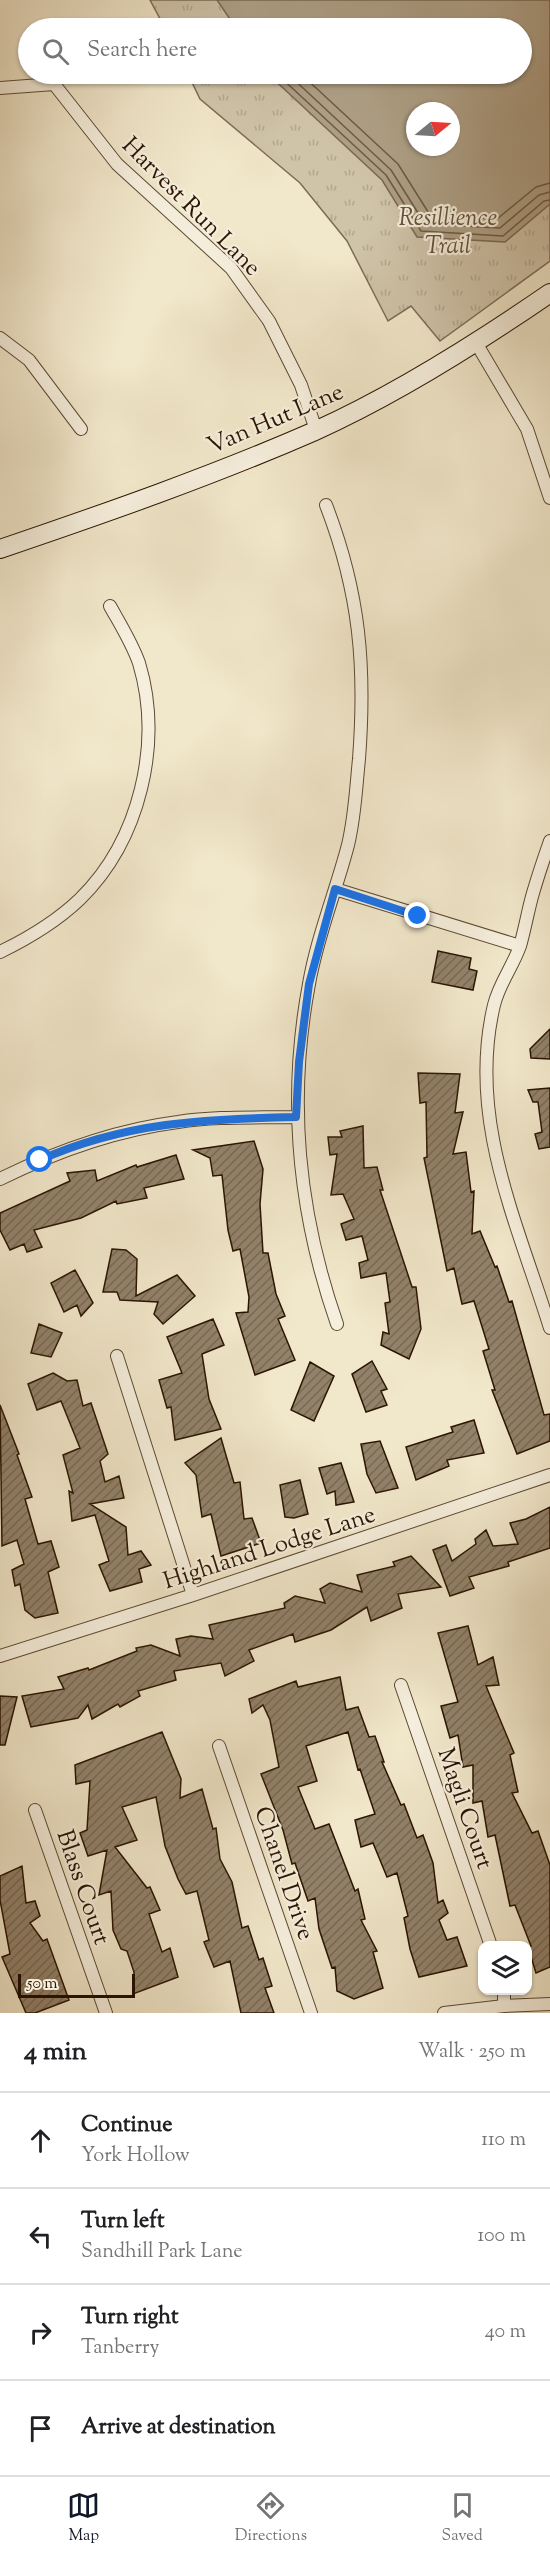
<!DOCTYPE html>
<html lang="en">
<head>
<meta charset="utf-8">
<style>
  :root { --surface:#fff; --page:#f2f2f2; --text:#202124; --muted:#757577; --line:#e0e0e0; --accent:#111827 }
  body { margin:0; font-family:"Sorts Mill Goudy",serif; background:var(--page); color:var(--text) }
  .controls { position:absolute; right:18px; bottom:18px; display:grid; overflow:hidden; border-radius:12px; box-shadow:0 2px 4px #0004 }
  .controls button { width:54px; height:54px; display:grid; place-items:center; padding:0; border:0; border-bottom:2px solid var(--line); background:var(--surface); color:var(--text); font:30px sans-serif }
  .compass { position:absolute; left:406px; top:102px; width:54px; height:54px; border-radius:50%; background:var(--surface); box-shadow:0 2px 4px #0004; rotate:72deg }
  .scale { position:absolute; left:18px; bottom:15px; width:117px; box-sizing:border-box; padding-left:6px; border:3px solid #2b1502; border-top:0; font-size:16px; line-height:21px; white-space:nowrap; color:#2b1502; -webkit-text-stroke:4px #f6efdd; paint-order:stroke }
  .stop { position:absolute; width:18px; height:18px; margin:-14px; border:4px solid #1a73e8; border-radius:50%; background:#fff }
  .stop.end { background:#1a73e8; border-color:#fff; box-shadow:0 2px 6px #0008 }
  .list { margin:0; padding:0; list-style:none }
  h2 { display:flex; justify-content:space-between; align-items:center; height:78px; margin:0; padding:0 24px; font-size:26px }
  h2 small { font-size:20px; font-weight:400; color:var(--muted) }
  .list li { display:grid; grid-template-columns:39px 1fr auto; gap:18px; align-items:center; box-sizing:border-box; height:96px; padding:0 24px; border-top:2px solid var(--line) }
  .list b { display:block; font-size:22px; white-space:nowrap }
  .list p { margin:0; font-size:20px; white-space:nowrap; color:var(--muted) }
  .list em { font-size:20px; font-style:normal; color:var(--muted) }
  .icon { flex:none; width:33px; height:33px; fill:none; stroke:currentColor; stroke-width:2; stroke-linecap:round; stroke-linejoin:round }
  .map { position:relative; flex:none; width:550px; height:2013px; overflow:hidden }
  .search { position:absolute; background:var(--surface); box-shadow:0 2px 4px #0004; left:18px; right:18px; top:18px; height:66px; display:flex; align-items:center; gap:15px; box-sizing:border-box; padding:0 21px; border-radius:33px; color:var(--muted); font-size:22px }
  .sheet { height:462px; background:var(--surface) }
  nav { display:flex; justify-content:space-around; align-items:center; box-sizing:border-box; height:84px; border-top:2px solid var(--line); background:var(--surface); font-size:16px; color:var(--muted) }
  nav a { display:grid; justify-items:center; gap:3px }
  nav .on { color:var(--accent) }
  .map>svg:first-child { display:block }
  .park { fill:url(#park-tufts); stroke:#7d6c55; stroke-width:1.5; fill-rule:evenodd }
  .water { fill:#aea086; stroke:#7a6851; stroke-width:1.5; fill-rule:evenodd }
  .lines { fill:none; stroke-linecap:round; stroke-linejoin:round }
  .shore { stroke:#6c5a44; stroke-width:1.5 }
  .building { fill:url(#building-hatch); stroke:#2b1502; stroke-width:1.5 }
  .street-casing { stroke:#5c4a34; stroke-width:14 }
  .secondary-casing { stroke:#2b1502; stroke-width:20 }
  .street { stroke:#f6efdd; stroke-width:12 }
  .secondary { stroke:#f6efdd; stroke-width:18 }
  .route { stroke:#1a73e8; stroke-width:8 }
  .labels { text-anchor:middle; stroke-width:4.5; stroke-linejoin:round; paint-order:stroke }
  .street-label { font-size:24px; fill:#2b1502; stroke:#f6efdd }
  .park-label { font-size:24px; font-style:italic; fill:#64523c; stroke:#f6efdd }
</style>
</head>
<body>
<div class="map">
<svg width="550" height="2013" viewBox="0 0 550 2013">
  <defs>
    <pattern id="park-tufts" width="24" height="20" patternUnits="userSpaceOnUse" patternTransform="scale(1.5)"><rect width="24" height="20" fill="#cfc3a8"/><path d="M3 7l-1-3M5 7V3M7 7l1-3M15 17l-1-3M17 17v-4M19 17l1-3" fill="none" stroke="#b2a78f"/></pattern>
    <pattern id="building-hatch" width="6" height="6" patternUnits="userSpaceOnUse" patternTransform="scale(1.5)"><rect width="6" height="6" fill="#92826a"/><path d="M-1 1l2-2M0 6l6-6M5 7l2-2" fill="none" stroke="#776955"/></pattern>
  </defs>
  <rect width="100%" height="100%" fill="#f1e7ca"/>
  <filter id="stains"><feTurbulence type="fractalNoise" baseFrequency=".00333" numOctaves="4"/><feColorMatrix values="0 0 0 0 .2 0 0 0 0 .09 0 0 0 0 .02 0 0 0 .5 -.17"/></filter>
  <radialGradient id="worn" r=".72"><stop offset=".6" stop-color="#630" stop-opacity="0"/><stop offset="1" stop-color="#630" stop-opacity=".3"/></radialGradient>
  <!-- park -->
  <path class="park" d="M150 0H550V261L440 341 411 306 388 321 347 241 300 183 200 99 188 74H522V28H165ZM415 111H451V147H415Z"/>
  <!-- water -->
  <path class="water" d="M217 0H550V204L505 242 417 237 382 180 268 74H522V28H236ZM415 111H451V147H415Z"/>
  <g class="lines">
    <!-- shore -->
    <path class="shore" d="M277 74 386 175 421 231 503 236 544 201 550 200
      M288 74 391 170 425 224 500 228 539 195 550 192
      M301 74 398 164 430 215 497 219 536 187 550 183"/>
  </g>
  <!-- building -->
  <path class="building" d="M438 951 471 958 469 969 477 971 473 990 432 982Z
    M550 1029V1059L531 1058 530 1049Z
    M418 1073 460 1074 455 1113 463 1112 453 1154 466 1152 471 1192 474 1191 472 1234 480 1231 495 1267 497 1266 509 1302 512 1301 544 1415 550 1414V1441L517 1454 492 1390H495L483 1351 489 1349 474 1301 462 1304 454 1268 447 1271 424 1158 427 1157 426 1102 420 1103Z
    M550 1088V1147L539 1149 535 1134 542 1132 538 1102H533L528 1090Z
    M363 1126 364 1168 377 1167 383 1190H380L412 1287H416L421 1329 409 1359 381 1345 383 1332 389 1334 385 1303 390 1302 386 1273 361 1278 359 1263 368 1260 362 1236 346 1240 341 1224 354 1219 343 1194 331 1195 337 1154 330 1155 328 1137H342L340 1131Z
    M254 1141 263 1169 260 1204 263 1253H268L276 1294 285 1316 278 1319 295 1360 255 1375 236 1313 248 1312 249 1297 240 1249 233 1251 228 1230 222 1175 213 1176 210 1158 193 1150Z
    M176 1155 184 1179 144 1188 147 1198 117 1204 116 1201 81 1218 34 1230 42 1247 27 1252 24 1244 10 1250 0 1230V1213L70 1181 67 1173 95 1170 97 1181 136 1165 137 1167Z
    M112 1249 126 1250 137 1259 136 1296 177 1275 195 1296 163 1324 154 1314 158 1302 120 1300 117 1292H103Z
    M75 1270 93 1303 81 1316 77 1305 64 1312 51 1283Z
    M213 1319 224 1345 202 1354 209 1399 221 1429 175 1440 171 1407 167 1408 159 1380 182 1373 167 1337Z
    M39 1324 62 1333 51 1357 31 1353Z
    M372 1361 387 1389 381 1391 387 1405 366 1412 352 1374Z
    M310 1362 334 1376 314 1421 291 1410Z
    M53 1373 67 1381 77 1380 83 1406 91 1403 108 1454 100 1461 105 1482 119 1476 124 1498 90 1504 126 1527 128 1555 141 1551 151 1565 139 1569 142 1582 110 1591 99 1565 109 1561 95 1515 72 1521 69 1491 73 1493 63 1455 80 1448 61 1401 37 1410 28 1384Z
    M0 1405 19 1454 17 1455 32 1497 25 1499 38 1544 51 1541 59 1567 48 1572 58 1613 35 1618 25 1610 20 1584 15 1586 12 1570 24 1564 17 1540 2 1546Z
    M474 1420 484 1453 447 1460 449 1466 416 1480 406 1447 453 1432 451 1427Z
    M221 1438 234 1483 240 1482 244 1519 252 1518 261 1543 221 1556 211 1514 202 1517 196 1475 185 1463Z
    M380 1441 398 1488 376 1493 367 1474 361 1444Z
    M341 1463 354 1502 336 1505 335 1491 327 1494 319 1468Z
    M300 1480 308 1514 294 1518 285 1517 280 1485Z
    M550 1507V1548L508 1562 509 1566 469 1577 474 1588 450 1596 433 1550 446 1545 452 1561 476 1544 475 1539 486 1530 493 1546 518 1544 510 1523 526 1519Z
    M411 1556 441 1587 398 1594 402 1608 371 1621 367 1607 331 1630 295 1642 293 1634 249 1650 254 1661 225 1676 221 1663 174 1671 176 1680 138 1691 140 1696 120 1707 118 1704 92 1719 88 1705 78 1718 31 1727 22 1696 64 1689 58 1677 88 1668 89 1670 137 1651 136 1648 151 1645 180 1656 176 1639 191 1636 213 1639 209 1625 285 1608 284 1603 295 1596 325 1603 320 1589 330 1583 362 1592 357 1575 395 1566 393 1562Z
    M468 1626 478 1665 493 1657 499 1685 486 1686 514 1753 510 1755 518 1792 512 1793 532 1833 538 1831 550 1865V1967L536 1973 528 1947 531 1946 515 1905 510 1906 495 1835 488 1837 482 1801 473 1803V1765L463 1767 458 1735 450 1738 441 1706 458 1702 438 1633Z
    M340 1677 346 1710 358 1707 369 1737 375 1736 384 1762H382L401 1805 404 1804 417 1838 423 1835 433 1863 438 1903 443 1900 448 1913 439 1920 447 1940 457 1937 467 1966 419 1977 410 1949 404 1918 408 1916 397 1873 387 1877 373 1843 361 1847 355 1820 375 1814 360 1769 358 1770 348 1732 306 1746 317 1781 298 1787 315 1829 329 1824 355 1891 358 1889 365 1919 361 1920 377 1951 373 1952 383 1988 354 1999 337 1991 335 1967 332 1968 319 1929 315 1898 308 1901 295 1863 292 1864 283 1830 261 1774 279 1767 270 1720 263 1705 252 1713 249 1699 296 1681 298 1687Z
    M0 1696 17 1697 5 1745H0Z
    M162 1732 181 1779 180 1798 202 1789 213 1829 216 1828 220 1859 232 1882 242 1928 248 1926 259 1960 263 1958 272 1986 265 1988 274 2013H241L230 1961 214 1967 204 1942 209 1940 197 1891 186 1894 178 1879 165 1846 156 1797 122 1807 137 1840 115 1847 147 1888 150 1887 160 1910 149 1914 162 1952 170 1948 178 1977 133 1994 134 1972 127 1951 121 1949 113 1930 111 1891 99 1895 107 1850 88 1856 80 1833 87 1830 90 1781 76 1784 75 1765Z
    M22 1866 26 1903 35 1901 40 1916 30 1923 43 1941 47 1939 69 2000 35 2013H26L2 1957 10 1954 0 1900V1876Z"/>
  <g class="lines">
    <defs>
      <path id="street" d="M0 88 54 84 117 164 231 268 269 321 301 385 316 430
        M0 338 29 360 81 429
        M475 341 527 429 550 498
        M326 505C360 593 366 667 359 759 356 788 355 816 348 845 336 891 317 937 309 984 287 1101 298 1212 337 1324
        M550 841C544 858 538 876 533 893 528 910 525 929 520 946 513 966 499 984 494 1005 467 1118 517 1222 550 1328
        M335 889 520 946
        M0 952C29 938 56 922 80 899 140 840 163 743 139 663 132 643 120 624 110 606
        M0 1179C57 1151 115 1130 178 1122 217 1116 257 1118 296 1117
        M117 1356 193 1595
        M0 1656 193 1595 550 1475
        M401 1685 491 1946
        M219 1746 311 2013
        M35 1810 106 2013
        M504 2006V1990
        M444 2013 504 2006 550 2004"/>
      <path id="secondary" d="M0 549C106 513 212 476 315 431 397 394 476 344 550 293"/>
    </defs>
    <!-- street casing -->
    <use href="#street" class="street-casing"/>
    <!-- secondary casing -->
    <use href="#secondary" class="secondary-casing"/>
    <!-- street -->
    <use href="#street" class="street"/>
    <!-- secondary -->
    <use href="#secondary" class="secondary"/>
  </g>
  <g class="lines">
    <!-- route -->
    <path class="route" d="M40 1160C125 1122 205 1119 296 1117L299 1062 309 984 335 889 418 916"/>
  </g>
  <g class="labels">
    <!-- street labels -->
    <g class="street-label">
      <text transform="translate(192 206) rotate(45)" y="8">Harvest Run Lane</text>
      <text transform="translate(275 418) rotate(-23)" y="8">Van Hut Lane</text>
      <text transform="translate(269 1547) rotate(-18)" y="8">Highland Lodge Lane</text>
      <text transform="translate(466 1808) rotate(71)" y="8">Magli Court</text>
      <text transform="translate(285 1873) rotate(71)" y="8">Chanel Drive</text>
      <text transform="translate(84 1887) rotate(71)" y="8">Blass Court</text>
    </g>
    <!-- park labels -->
    <g class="park-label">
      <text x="448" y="225">Resillience<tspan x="448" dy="28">Trail</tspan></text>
    </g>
  </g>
  <rect width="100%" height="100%" filter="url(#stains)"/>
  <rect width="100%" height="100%" fill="url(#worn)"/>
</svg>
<div class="controls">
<button><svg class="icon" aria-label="layers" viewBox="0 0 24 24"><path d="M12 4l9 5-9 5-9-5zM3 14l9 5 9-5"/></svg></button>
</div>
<svg class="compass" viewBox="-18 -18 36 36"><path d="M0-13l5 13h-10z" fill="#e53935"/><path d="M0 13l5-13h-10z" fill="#757577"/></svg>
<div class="scale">50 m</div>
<div class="stop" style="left:40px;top:1160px"></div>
<div class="stop end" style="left:418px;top:916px"></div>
<div class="search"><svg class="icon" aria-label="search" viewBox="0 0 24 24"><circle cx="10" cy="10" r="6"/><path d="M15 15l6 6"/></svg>Search here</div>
</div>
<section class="sheet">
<h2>4 min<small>Walk · 250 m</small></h2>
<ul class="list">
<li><svg class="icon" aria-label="ahead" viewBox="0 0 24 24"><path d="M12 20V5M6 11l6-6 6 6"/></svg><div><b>Continue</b><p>York Hollow</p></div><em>110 m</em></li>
<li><svg class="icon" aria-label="left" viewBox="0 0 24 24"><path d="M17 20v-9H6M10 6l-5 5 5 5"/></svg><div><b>Turn left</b><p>Sandhill Park Lane</p></div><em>100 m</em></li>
<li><svg class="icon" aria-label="right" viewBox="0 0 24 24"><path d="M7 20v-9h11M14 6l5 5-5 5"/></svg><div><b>Turn right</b><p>Tanberry</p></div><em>40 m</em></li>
<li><svg class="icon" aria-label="arrive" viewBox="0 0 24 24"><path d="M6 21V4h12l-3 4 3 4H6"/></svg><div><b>Arrive at destination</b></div></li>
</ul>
</section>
<nav>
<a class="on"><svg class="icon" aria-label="map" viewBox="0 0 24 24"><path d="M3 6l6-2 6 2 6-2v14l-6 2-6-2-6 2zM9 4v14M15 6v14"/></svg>Map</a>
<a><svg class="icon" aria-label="directions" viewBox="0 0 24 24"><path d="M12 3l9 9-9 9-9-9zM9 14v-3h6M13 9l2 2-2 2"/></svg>Directions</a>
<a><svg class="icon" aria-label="saved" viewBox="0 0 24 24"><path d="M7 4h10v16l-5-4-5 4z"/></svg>Saved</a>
</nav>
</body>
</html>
